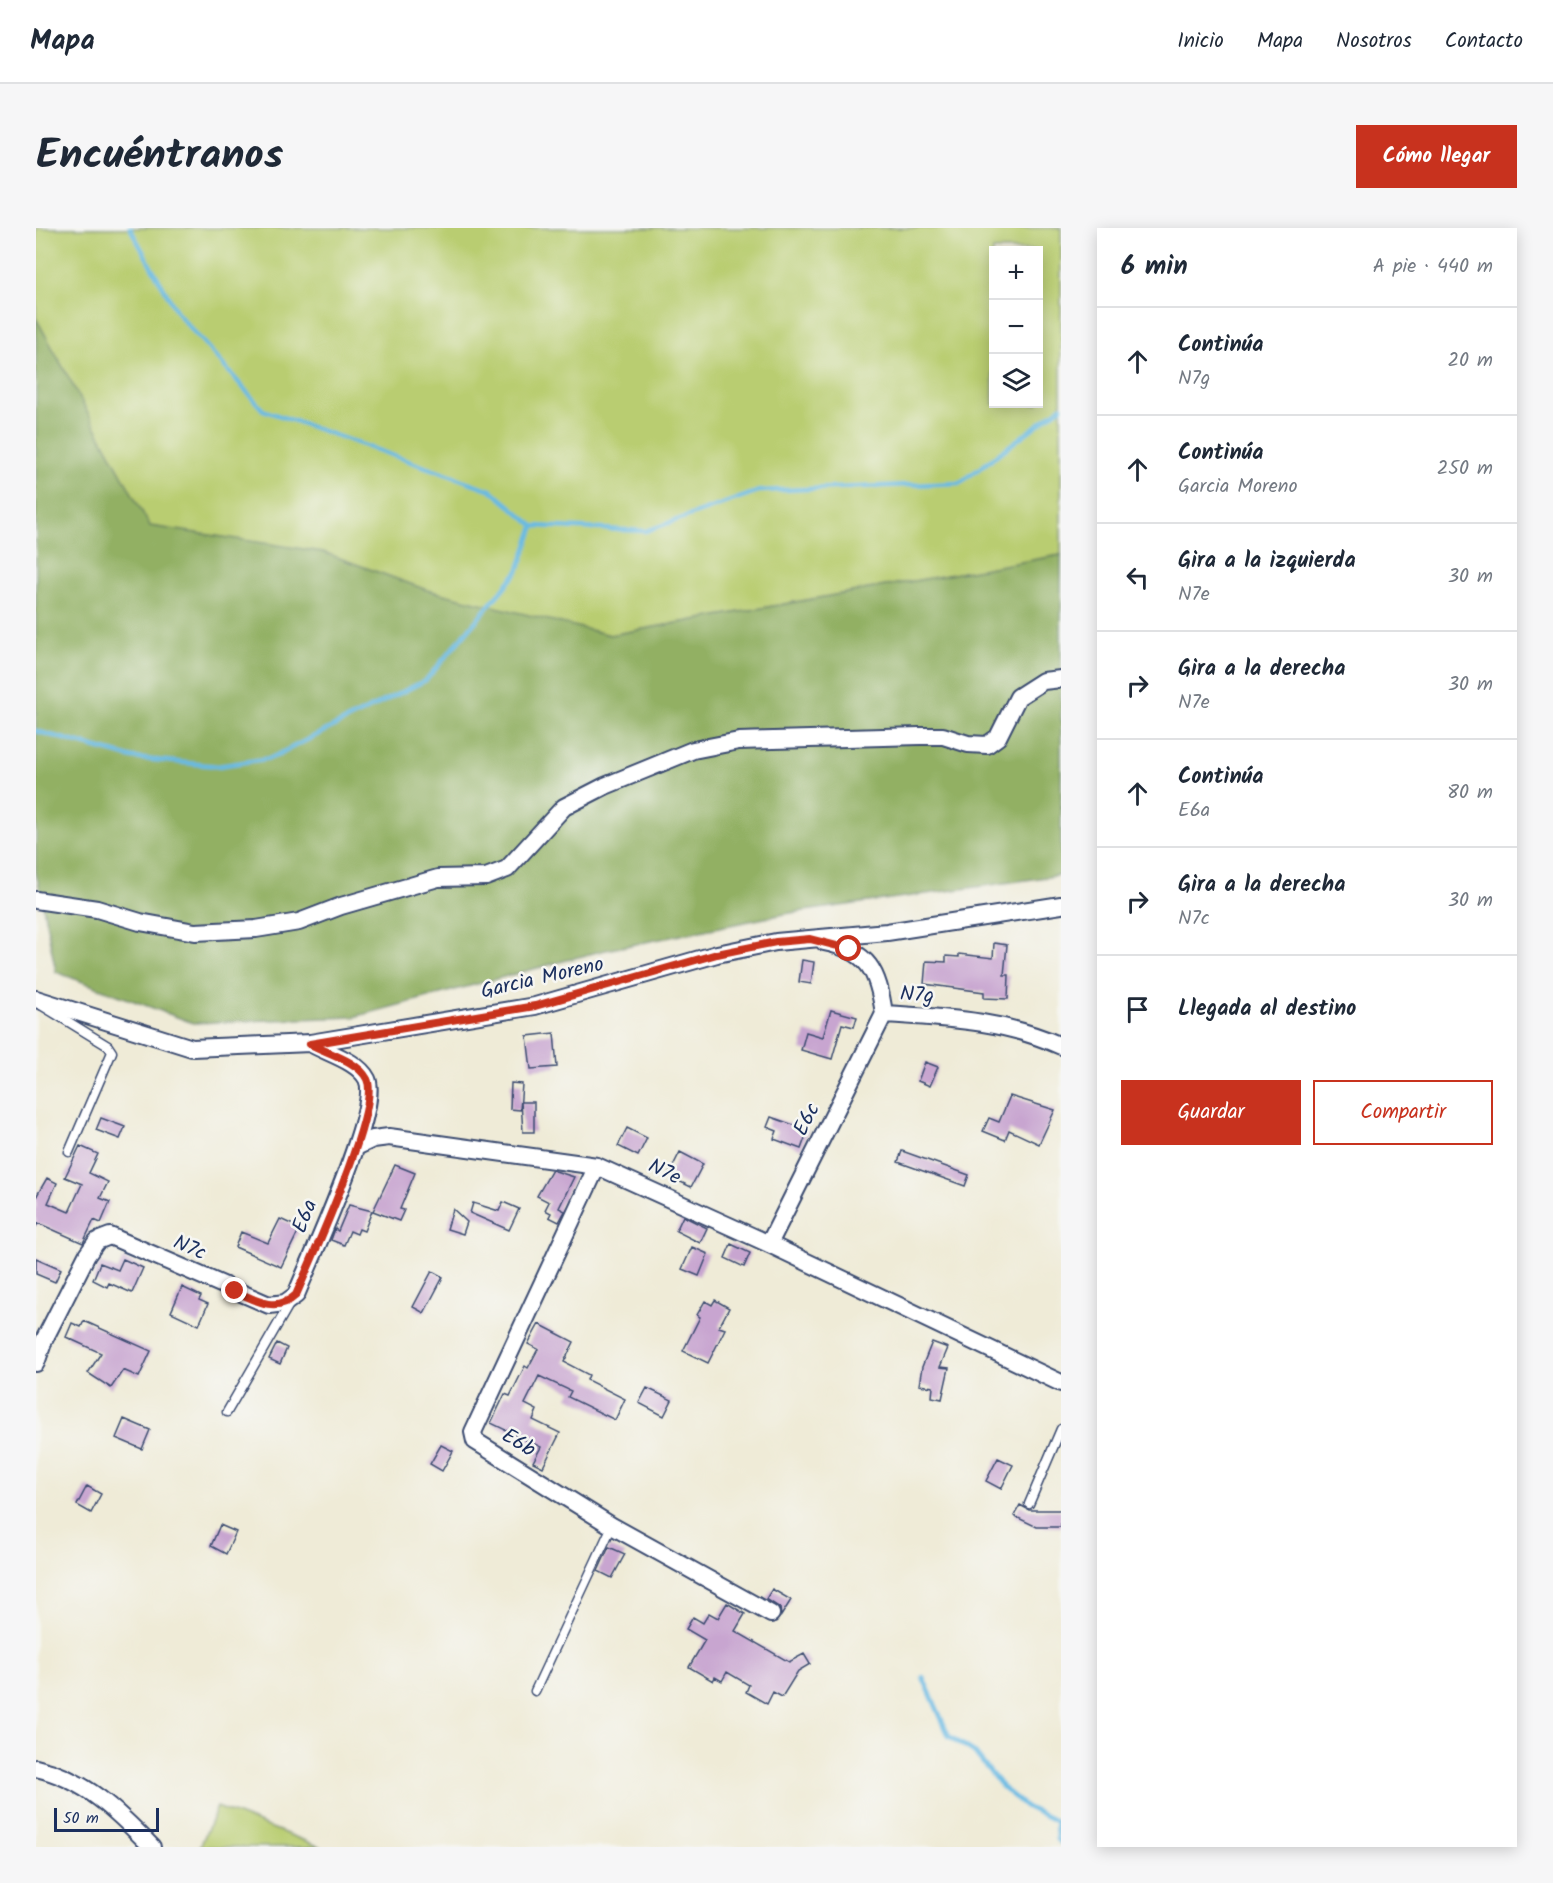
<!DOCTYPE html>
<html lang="es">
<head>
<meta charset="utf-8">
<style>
  :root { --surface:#fff; --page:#f6f6f7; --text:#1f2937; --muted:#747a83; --line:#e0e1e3; --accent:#c8321e }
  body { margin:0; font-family:Kalam,sans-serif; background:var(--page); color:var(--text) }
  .controls { position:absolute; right:18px; top:18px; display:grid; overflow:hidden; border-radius:0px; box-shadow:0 3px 15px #0003 }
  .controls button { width:54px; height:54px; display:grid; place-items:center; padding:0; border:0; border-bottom:2px solid var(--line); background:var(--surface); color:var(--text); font:30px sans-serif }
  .scale { position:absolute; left:18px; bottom:15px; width:105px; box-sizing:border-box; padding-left:6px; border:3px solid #1b2f5e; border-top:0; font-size:16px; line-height:21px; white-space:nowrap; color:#1b2f5e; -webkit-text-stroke:4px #f6f6f2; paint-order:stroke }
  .stop { position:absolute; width:18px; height:18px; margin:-14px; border:4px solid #c8321e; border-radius:50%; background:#fff }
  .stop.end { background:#c8321e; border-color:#fff; box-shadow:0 2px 6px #0008 }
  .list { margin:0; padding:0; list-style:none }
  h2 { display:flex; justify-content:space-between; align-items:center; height:78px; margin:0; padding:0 24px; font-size:26px }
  h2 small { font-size:20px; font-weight:400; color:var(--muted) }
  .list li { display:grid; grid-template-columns:39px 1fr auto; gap:18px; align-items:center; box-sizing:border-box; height:108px; padding:0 24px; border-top:2px solid var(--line) }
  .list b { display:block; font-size:22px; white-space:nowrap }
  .list p { margin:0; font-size:20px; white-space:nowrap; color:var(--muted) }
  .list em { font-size:20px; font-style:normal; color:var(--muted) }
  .actions { display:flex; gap:12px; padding:18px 24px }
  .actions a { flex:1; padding:14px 0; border:2px solid var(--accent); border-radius:0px; text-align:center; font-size:21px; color:var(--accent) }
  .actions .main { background:var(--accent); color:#fff }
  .icon { flex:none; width:33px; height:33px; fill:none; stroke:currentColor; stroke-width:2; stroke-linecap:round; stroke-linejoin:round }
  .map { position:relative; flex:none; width:1025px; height:1619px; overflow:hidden; border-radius:0px }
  header { display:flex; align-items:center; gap:36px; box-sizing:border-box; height:84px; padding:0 30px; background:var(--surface); border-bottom:2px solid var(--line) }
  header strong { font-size:28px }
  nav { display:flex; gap:33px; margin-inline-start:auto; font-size:21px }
  .intro { display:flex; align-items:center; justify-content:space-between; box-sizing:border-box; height:144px; padding:0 36px }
  h1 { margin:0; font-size:42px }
  .button { padding:15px 27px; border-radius:0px; background:var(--accent); color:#fff; font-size:21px; font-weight:700 }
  main { display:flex; gap:36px; padding:0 36px }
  aside { flex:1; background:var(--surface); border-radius:0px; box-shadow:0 3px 15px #0003 }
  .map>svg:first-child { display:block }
  .green { fill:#b9cd71; stroke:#6a7e68; stroke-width:1.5; fill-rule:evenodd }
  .forest { fill:#92b063; stroke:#567060; stroke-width:1.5 }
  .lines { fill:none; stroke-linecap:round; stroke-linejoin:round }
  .stream { stroke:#68bae3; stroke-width:4.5 }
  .building { fill:#c8a5d0 }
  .lane-casing { stroke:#3b4b70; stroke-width:11 }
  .street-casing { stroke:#3b4b70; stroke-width:20 }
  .lane { stroke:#fff; stroke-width:8 }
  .street { stroke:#fff; stroke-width:16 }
  .route { stroke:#c8321e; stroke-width:8 }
  .labels { text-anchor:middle; stroke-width:5; stroke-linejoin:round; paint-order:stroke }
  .street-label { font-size:21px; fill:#1b2f5e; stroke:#f6f6f2 }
</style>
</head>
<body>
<header>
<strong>Mapa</strong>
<nav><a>Inicio</a><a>Mapa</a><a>Nosotros</a><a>Contacto</a></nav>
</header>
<div class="intro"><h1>Encuéntranos</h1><a class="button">Cómo llegar</a></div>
<main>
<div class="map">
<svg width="1025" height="1619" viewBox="0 0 1025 1619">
  <rect width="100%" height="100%" fill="#f6f6f2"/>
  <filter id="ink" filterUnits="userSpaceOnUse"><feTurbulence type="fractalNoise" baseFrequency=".0167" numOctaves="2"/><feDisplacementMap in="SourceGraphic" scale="12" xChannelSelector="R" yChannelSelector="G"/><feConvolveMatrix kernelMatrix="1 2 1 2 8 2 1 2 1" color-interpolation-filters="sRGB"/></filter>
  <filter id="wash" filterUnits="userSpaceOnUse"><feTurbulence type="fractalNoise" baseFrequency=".008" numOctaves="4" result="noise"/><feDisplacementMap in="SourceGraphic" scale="24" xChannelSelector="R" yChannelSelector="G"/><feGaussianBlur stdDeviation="1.35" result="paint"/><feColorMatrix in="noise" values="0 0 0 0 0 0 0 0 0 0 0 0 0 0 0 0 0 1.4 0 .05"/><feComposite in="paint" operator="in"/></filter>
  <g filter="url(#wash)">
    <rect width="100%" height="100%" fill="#efebd7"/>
    <!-- green -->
    <path class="green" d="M0 0H1025V327L574 407 113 298 0 90ZM957 22H1002V176H957Z
      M181 1579 285 1619H164Z"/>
    <!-- forest -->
    <path class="forest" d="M0 90 114 298 287 324 391 362 574 407 1025 327V647L754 685 565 723 318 789 157 795 20 744 0 644Z"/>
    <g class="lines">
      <!-- stream -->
      <path class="stream" d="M94 0 142 86 227 182 455 262 498 298 610 303 723 263 924 255 1025 179
        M0 503 97 530 182 538 235 530 390 452 482 343 498 298
        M887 1449 913 1508 938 1524 966 1559 990 1579 1020 1593 1021 1612 1025 1615"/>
    </g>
    <g id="blocks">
      <!-- building -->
      <path class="building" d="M958 715 971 717 968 747H973L972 771 948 770V764L888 756 890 733 910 734V728L923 729V726L957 730Z
        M766 732 778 734 775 756 763 754Z
        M795 782 821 789 818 799 806 796 796 831 765 822 770 804 787 809Z
        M518 805 521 839 495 841 491 808Z
        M889 834 902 839 894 858 882 853Z
        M475 855 486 856 484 882 474 881Z
        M974 868 1019 882 1003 916 973 902 969 912 947 903 953 890 963 894Z
        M485 874H498V904H487Z
        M735 889 772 902 765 921 738 911 741 903 731 899Z
        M65 890 89 899 84 911 60 902Z
        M591 900 611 910 602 928 582 918Z
        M44 918 62 926 53 945 72 954 64 970 74 974 65 995 58 992 47 1015 2 995 0 999V969L11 950 21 955 12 975 33 984 46 956 29 949Z
        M866 923 933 947 929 958 862 934Z
        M644 924 667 936 655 959 632 948Z
        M359 937 379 945 364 981 368 982 363 993 337 983Z
        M516 942 538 949 523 980 529 983 523 994 513 989 515 985 509 982 513 974 501 968Z
        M467 974 483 981 473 1002 434 985 437 975 463 983Z
        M313 977 336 983 328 1003 323 1001 321 1006 314 1003 308 1017 295 1012 299 1001 302 1003Z
        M417 981 431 994 427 1006 411 1001Z
        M647 988 671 1000 664 1015 640 1003Z
        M244 991 264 1000 245 1039 199 1019 205 1004 232 1015Z
        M695 1016 714 1025 708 1039 689 1030Z
        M656 1019 672 1026 663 1048 646 1041Z
        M0 1030 25 1041 19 1054 0 1046Z
        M87 1031 107 1040 96 1065 73 1055 71 1059 57 1052 64 1035 82 1042Z
        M396 1043 407 1049 388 1085 377 1079Z
        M146 1059 165 1068 163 1072 172 1076 163 1097 135 1084Z
        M679 1072 693 1080 683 1099 689 1101 672 1135 647 1123 664 1089 661 1087 669 1073 676 1077Z
        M48 1093 115 1123 103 1149 87 1142 75 1160 52 1145 65 1125 30 1109 36 1095 45 1099Z
        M503 1096 538 1114 528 1134 553 1147 551 1152 589 1171 579 1192 532 1169 535 1163 503 1148 489 1176 501 1182 497 1192 524 1205 507 1239 497 1234 505 1219 455 1195 469 1166 474 1168 489 1138 492 1140 502 1121 492 1116Z
        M896 1114 912 1120 904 1139 913 1140 906 1171 896 1169 897 1159 883 1157 886 1139Z
        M241 1115 251 1120 244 1136 233 1131Z
        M611 1160 636 1172 628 1188 603 1175Z
        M88 1191 114 1202 106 1221 80 1210Z
        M405 1217 417 1223 406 1243 394 1236Z
        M962 1230 977 1237 965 1261 950 1253Z
        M51 1258 65 1266 55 1285 41 1277Z
        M984 1277 993 1282H1025V1299H1001L978 1288Z
        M184 1297 200 1304 190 1326 175 1318Z
        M573 1319 589 1326 576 1350 562 1343Z
        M736 1361 755 1372 745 1388 744 1380 730 1371Z
        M691 1375 709 1386 699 1403 753 1434 768 1426 774 1436 762 1443 746 1469 737 1464 731 1476 710 1464 713 1457 691 1444 686 1453 679 1449 677 1453 653 1439 669 1412 650 1401 657 1389 667 1395 673 1385 682 1390Z"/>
    </g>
  </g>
  <g filter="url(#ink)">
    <use href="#blocks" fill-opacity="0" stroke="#3b4b70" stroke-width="1.5"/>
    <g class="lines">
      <defs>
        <path id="lane" d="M5 777 72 818 76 824 33 924
          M191 1184 254 1075
          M993 1276 1025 1201
          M499 1463 576 1298"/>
        <path id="street" d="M0 672 61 681 104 694 159 704 220 701 263 694 305 678 402 650 450 649 471 641 528 579 569 558 657 522 703 513 884 508H907L932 516 951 517 962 509 982 469 1007 453 1025 451
          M788 714C833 723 842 743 848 786
          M0 771 156 820 274 815 499 778 681 726 740 714 851 704 1025 677
          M848 786C909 790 968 792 1025 818
          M320 919 337 911 353 909 561 938 733 1016 1025 1155
          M561 938 437 1204 439 1213 576 1298 735 1386
          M733 1016 848 786
          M0 1135 8 1112 51 1027 61 1013 74 1008 233 1077 249 1075 260 1067C274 1032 345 880 331 851 322 833 291 825 274 815
          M0 1540C49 1551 82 1584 116 1619"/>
      </defs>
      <!-- lane casing -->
      <use href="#lane" class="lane-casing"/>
      <!-- street casing -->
      <use href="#street" class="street-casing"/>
      <!-- lane -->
      <use href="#lane" class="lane"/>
      <!-- street -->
      <use href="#street" class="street"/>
    </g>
  </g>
  <g class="lines" filter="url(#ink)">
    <!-- route -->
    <path class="route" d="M199 1063C220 1073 241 1085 260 1067 275 1032 345 880 331 851 322 833 291 825 274 816L499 778 681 726 740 714 774 711 813 721"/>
  </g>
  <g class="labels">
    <!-- street labels -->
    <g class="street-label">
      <text transform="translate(506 749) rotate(-13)" y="7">Garcia Moreno</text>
      <text transform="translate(881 766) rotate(4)" y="7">N7g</text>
      <text transform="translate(770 891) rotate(-63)" y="7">E6c</text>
      <text transform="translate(629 943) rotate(25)" y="7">N7e</text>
      <text transform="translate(268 988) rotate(-68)" y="7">E6a</text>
      <text transform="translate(154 1019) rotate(24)" y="7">N7c</text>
      <text transform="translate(483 1214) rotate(32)" y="7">E6b</text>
    </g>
  </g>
</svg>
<div class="controls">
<button>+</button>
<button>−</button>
<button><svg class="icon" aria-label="layers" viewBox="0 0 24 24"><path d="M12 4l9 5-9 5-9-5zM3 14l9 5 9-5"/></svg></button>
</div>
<div class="scale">50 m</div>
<div class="stop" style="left:813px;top:721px"></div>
<div class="stop end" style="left:199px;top:1063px"></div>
</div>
<aside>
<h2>6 min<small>A pie · 440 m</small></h2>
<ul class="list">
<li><svg class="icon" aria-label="ahead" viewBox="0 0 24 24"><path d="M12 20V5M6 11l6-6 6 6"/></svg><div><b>Continúa</b><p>N7g</p></div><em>20 m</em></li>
<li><svg class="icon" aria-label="ahead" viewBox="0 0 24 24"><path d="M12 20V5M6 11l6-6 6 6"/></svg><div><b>Continúa</b><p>Garcia Moreno</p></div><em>250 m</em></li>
<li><svg class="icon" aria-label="left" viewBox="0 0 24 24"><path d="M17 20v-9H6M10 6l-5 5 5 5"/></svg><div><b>Gira a la izquierda</b><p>N7e</p></div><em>30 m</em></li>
<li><svg class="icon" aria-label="right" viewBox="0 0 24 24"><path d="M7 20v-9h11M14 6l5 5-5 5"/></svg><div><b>Gira a la derecha</b><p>N7e</p></div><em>30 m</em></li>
<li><svg class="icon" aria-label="ahead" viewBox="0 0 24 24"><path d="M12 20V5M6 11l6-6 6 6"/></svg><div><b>Continúa</b><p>E6a</p></div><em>80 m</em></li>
<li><svg class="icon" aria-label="right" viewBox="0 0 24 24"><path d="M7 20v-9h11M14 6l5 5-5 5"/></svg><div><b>Gira a la derecha</b><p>N7c</p></div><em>30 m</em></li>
<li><svg class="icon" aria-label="arrive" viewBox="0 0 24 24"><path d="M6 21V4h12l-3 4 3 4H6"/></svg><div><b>Llegada al destino</b></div></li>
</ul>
<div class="actions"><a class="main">Guardar</a><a>Compartir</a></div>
</aside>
</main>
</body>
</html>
